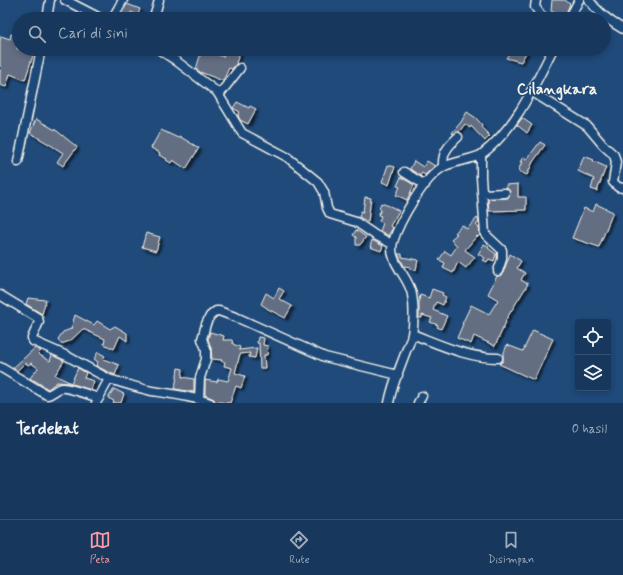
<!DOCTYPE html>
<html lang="id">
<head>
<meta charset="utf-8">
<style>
  :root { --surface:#17385c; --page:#244365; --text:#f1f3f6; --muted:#9eacbb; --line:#365272; --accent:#ff9aa2 }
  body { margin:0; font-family:Mynerve,sans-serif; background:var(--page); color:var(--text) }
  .controls { position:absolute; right:12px; bottom:12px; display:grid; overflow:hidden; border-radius:4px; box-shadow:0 2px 6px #0003 }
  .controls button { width:36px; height:36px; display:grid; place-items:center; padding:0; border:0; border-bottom:1px solid var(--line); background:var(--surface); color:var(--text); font:20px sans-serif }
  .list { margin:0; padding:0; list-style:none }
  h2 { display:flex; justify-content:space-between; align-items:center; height:52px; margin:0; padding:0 16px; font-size:17px }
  h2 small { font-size:13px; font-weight:400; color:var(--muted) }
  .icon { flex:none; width:22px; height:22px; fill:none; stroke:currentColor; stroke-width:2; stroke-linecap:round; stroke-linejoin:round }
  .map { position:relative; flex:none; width:623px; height:403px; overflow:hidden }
  .search { position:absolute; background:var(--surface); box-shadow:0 2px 6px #0003; left:12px; right:12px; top:12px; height:44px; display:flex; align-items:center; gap:10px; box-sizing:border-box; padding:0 14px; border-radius:22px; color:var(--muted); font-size:15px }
  .sheet { height:116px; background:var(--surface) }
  nav { display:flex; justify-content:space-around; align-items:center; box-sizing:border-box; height:56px; border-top:1px solid var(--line); background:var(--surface); font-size:11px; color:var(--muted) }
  nav a { display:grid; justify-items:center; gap:2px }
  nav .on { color:var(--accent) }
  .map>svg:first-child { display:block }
  .building { fill:#636e83; stroke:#f4f1e8; filter:url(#shadow) }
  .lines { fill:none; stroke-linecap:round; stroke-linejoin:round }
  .minor-casing { stroke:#f4f1e8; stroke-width:11 }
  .minor { stroke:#1f4a7a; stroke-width:8 }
  .labels { text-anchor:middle; stroke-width:3; stroke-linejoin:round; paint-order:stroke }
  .quarter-label { font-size:16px; font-weight:bold; fill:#f4f1e8; stroke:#1f4a7a }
</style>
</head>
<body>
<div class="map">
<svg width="623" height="403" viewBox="0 0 623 403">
  <defs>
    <filter id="shadow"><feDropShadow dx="2.5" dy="2.5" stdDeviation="1" flood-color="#0009"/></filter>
  </defs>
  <rect width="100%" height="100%" fill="#1f4a7a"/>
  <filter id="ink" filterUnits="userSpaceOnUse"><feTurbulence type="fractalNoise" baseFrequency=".025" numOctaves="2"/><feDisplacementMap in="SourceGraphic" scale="8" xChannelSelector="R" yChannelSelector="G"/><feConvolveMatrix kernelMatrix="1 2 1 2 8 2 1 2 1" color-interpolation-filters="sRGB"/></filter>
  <g filter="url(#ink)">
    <!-- building -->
    <path class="building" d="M552 0H565L570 4 564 18 551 11Z
      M127 4 140 9 138 15 131 12 127 19H118Z
      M11 34 19 36 17 49H35L25 80 10 74 6 87 0 85V72L2 67 0 66V41L1 36 10 39Z
      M205 49H215L214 53 223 57 226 49H241L236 63H237L232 69 229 68 223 81 200 72 196 69 201 53 203 54Z
      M512 49H522L527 51 521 62 506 58Z
      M237 102 249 108 250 106 256 109 248 124 240 120 238 115 240 112 233 108Z
      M467 112 476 118 482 125 481 127 490 136 485 141 471 126 470 128 465 124 459 132 453 134 452 133 461 122Z
      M522 118 532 125 527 133 517 125Z
      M36 119 57 131 77 147 63 166 57 162 63 153 49 144 30 133Z
      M161 130 178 138 179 136 199 148 186 169 173 160 171 163 166 160 167 159 159 155 160 153 151 148Z
      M540 142 545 145 533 162 527 175 518 171 522 162H520L523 157 527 159Z
      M584 156 594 160 593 161 606 167 597 191 591 189 594 179 578 171Z
      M414 161 423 167 427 161 435 166 425 175 422 173 420 176 410 169Z
      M388 165 395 167 389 185 382 182Z
      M401 177 414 185 407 200 396 195 400 187 397 186Z
      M518 184V197H526V210L489 211 488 199 508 198 510 192 509 190 506 188V185Z
      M365 197 371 198 368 222 359 217 361 211 363 212Z
      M381 203 392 207 399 211 390 226 393 228 389 234V236L380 231 383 223 379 221 381 216 378 215 381 210 379 208Z
      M596 204 613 212 599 247 572 238 584 208 593 212Z
      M477 218 478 219 479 223 476 225 479 228 480 235 478 237 477 236 465 250 475 257 466 268 458 262 453 273 443 268 445 263 439 260 445 251 451 255 457 246 451 239 457 234 455 233 462 225 467 229Z
      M356 230 366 237 360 245H356V237L353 235Z
      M146 233 160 237 156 251 142 247Z
      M372 240 383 246 381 251 370 247Z
      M484 244 489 247 488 248 496 254 494 261 489 259 487 262 483 260 485 258 478 254Z
      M398 254H402V257L418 260 416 270 410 269 411 267 404 266Z
      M510 254 521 261 517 268 525 273 521 280 528 284 505 321 506 322 495 346 474 336 471 344 457 338 463 324H462L471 305 489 314 498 300 488 294 497 276 501 275 503 273Z
      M279 288 284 291 279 299 292 306 285 318 268 309 261 304 266 293 274 298Z
      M432 289 443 293 442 295 446 297 443 305 436 302 433 310 447 316 441 329 437 327 438 325 430 322 432 318 422 315V318H419V301L420 295 429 298Z
      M28 298 46 300 42 314 26 304Z
      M75 315 94 325 97 321 110 329 115 326 127 333V341L120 336 114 349 104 344 105 339 83 329 70 341 61 344 58 339 63 332 71 329Z
      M533 330 553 339 534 380 499 364 503 361V355L507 345 523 351Z
      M210 332 224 336 223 340H232L233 344 240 347 239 350 257 348 255 358 249 357 250 353 240 354 235 373 245 376 241 388 236 386 230 403 219 402 215 403 214 399 205 395V380L217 382 218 379 228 381 232 368 224 366 225 362 221 361 222 360 212 359 211 349 208 339Z
      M258 337 264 338 263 345 268 346 267 355H264L265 368H260L259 343H257Z
      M35 348 41 351 38 354 50 361 52 355 64 361 55 375 71 383 78 368 86 373 84 378 94 381 91 390 70 383 57 382 48 389 34 380V381L30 378 38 368 31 363 29 365 25 363 17 371 13 368Z
      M98 352 105 356 103 359 119 365 115 375 96 366 98 362 94 359Z
      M178 368 183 369 182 377 194 379V392L175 389Z
      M114 389 124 394 121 403H113L114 401 108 398Z"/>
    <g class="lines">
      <defs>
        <path id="minor" d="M65 0 102 19
          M536 0 535 7 541 15 547 19
          M589 0C598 13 609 21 623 29
          M47 19 50 0
          M112 19 123 0
          M153 19 156 11 159 0
          M569 19 579 0
          M158 49 175 60 217 92 242 133 287 157 318 182 324 192 327 208 330 214 356 222 375 235 392 244
          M531 91 587 126 603 145 614 155 616 162 613 182 618 187 623 188
          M219 95 240 68
          M481 155V177L485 234 502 250V259L498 271
          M18 162 41 49
          M443 166C442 153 448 146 458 137
          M404 172 425 185
          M482 194 505 193
          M0 295 38 318 39 322 32 338 33 341 67 356 109 379
          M412 334C441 345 468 358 498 358
          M0 367 47 395C53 394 56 389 61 388 67 386 91 396 99 398
          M199 399 200 378 206 359V349L202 339 206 324 210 316 216 311H219L238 318 325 357 398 375
          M96 403 109 379C123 383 138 388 152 391 172 394 191 396 210 403
          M389 403C392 385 400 368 406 351 408 346 411 340 412 334 414 324 414 305 412 295 410 277 387 262 393 242 399 222 425 175 445 166 454 162 477 158 482 154 516 128 534 86 553 49
          M418 403 422 396"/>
      </defs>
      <!-- minor casing -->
      <use href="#minor" class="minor-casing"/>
      <!-- minor -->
      <use href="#minor" class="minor"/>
    </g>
  </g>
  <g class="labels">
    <!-- quarter labels -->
    <g class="quarter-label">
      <text x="557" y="94">Cilangkara</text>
    </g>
  </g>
</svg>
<div class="controls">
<button><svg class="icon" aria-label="locate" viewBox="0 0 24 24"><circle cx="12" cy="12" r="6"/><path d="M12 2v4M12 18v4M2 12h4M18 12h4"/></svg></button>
<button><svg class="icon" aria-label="layers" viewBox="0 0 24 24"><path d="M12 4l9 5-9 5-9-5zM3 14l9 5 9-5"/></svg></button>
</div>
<div class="search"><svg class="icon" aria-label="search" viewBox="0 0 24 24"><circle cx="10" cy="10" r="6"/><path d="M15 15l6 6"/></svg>Cari di sini</div>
</div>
<section class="sheet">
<h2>Terdekat<small>0 hasil</small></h2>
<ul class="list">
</ul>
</section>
<nav>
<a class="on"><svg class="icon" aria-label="map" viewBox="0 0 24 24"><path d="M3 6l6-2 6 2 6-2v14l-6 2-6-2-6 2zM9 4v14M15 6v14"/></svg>Peta</a>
<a><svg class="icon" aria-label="directions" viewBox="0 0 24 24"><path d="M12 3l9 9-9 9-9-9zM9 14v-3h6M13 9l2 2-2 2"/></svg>Rute</a>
<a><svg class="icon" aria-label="saved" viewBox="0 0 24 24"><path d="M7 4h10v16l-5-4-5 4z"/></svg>Disimpan</a>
</nav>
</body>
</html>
